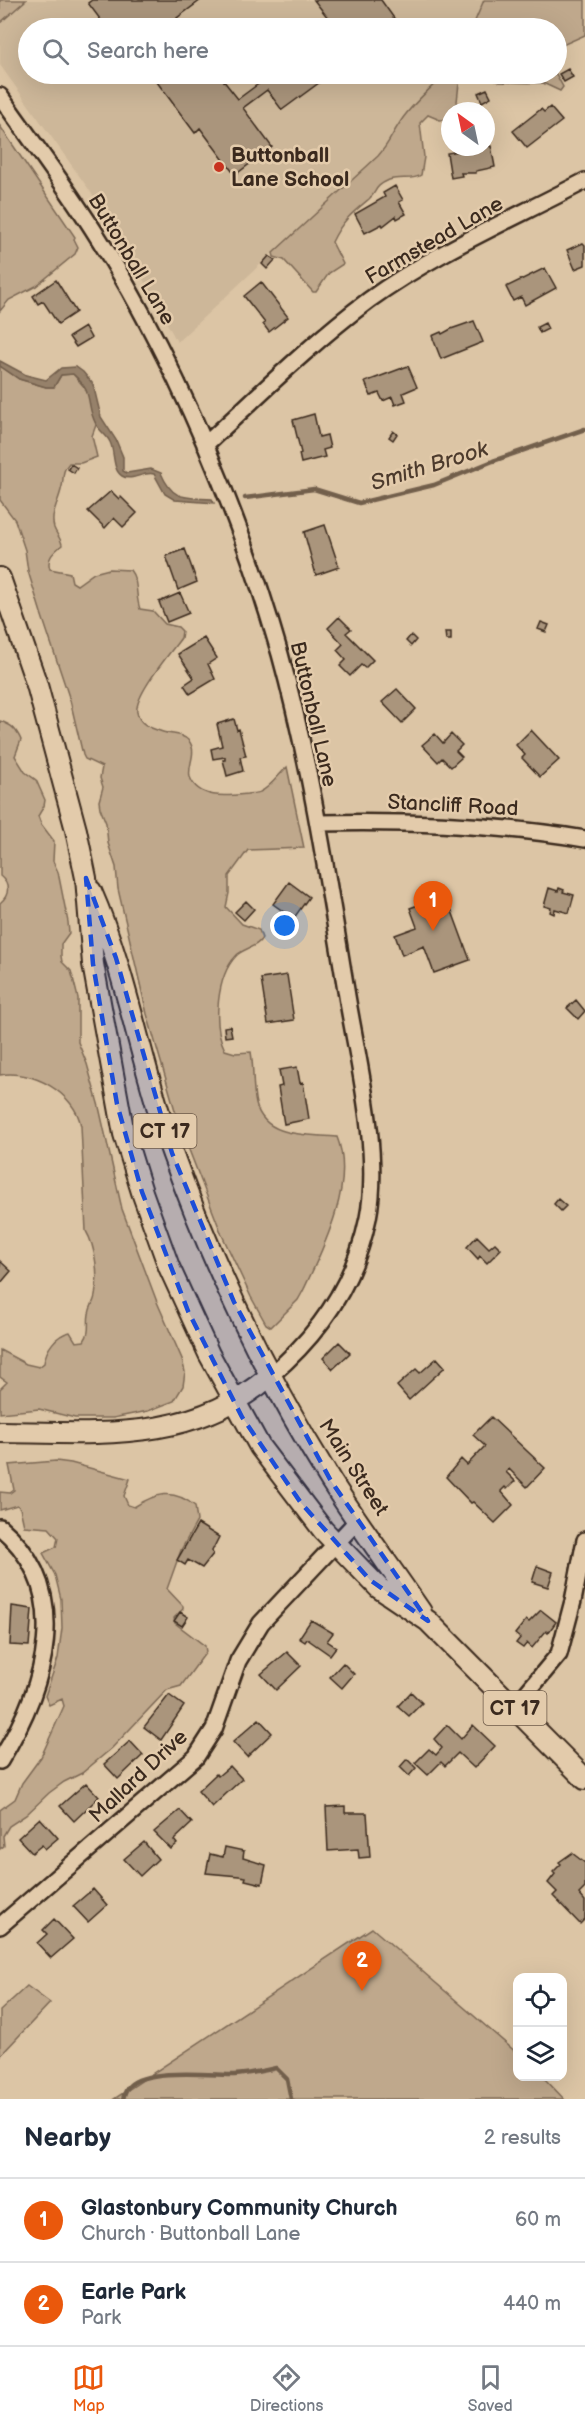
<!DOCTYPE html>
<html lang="en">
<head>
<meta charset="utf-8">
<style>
  :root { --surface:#fff; --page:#f2f2f3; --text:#1f2937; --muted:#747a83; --line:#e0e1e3; --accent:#ea580c }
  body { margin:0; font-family:"Balsamiq Sans",sans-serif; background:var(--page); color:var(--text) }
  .controls { position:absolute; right:18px; bottom:18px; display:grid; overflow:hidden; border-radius:12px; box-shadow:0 6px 24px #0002 }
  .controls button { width:54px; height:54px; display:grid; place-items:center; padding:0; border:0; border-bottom:2px solid var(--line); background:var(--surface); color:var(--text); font:30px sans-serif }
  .compass { position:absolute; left:441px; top:102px; width:54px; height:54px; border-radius:50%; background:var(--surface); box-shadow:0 6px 24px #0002; rotate:327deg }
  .you { position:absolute; left:285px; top:926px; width:21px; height:21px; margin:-15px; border:4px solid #fff; border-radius:50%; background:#1a73e8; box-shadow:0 0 0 9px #1a73e833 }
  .badge { display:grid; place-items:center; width:39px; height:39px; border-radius:50%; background:var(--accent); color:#fff; font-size:20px; font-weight:700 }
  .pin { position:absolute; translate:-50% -50px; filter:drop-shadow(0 2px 3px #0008) }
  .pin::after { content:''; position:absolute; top:32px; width:21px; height:18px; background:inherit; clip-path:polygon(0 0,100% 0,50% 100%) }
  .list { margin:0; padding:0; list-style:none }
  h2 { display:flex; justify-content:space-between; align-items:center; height:78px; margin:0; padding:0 24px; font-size:26px }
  h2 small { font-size:20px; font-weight:400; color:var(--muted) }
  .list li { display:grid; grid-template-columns:39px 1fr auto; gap:18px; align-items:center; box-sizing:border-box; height:84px; padding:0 24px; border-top:2px solid var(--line) }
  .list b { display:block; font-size:22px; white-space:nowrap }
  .list p { margin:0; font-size:20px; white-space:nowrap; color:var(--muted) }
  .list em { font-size:20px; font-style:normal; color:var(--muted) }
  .icon { flex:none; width:33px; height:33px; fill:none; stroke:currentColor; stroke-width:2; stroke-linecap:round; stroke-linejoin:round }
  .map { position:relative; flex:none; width:585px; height:2099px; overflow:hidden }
  .search { position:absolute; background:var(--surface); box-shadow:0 6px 24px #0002; left:18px; right:18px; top:18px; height:66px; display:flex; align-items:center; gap:15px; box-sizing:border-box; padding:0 21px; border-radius:33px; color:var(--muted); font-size:22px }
  .sheet { height:246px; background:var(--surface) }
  nav { display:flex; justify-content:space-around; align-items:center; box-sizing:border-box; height:84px; border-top:2px solid var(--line); background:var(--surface); font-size:16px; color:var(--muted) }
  nav a { display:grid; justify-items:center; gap:3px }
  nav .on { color:var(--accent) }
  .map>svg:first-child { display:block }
  .built { fill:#cdb799 }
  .green { fill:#bfa88c; stroke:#7d6955; stroke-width:1.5 }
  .water { fill:#96816a; stroke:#725e4c; stroke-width:1.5 }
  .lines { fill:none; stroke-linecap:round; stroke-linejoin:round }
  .stream { stroke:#725e4c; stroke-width:4.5 }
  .building { fill:#aa957c; stroke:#3b2a1e; stroke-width:1.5 }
  .minor-casing { stroke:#3b2a1e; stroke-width:20 }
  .major-casing { stroke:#3b2a1e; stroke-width:24 }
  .minor { stroke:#e3cbab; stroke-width:15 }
  .major { stroke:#e3cbab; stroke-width:20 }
  .marked { fill:#1d4ed8; fill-opacity:0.2; stroke:#1d4ed8; stroke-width:4.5; stroke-dasharray:12 8; stroke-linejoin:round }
  .poi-dot { fill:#c8321e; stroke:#e3cbab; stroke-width:2 }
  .labels { text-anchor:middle; stroke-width:5; stroke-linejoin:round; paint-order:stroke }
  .shield { fill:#e3cbab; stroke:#6d5a48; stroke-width:1.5 }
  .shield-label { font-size:20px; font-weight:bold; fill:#3b2a1e }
  .poi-label { font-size:21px; font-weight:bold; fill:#3b2a1e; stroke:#e3cbab; text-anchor:start }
  .street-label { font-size:21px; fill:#3b2a1e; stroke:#e3cbab }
  .water-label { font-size:22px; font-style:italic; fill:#4d3b2d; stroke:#e3cbab }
</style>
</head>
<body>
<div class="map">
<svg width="585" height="2099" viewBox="0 0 585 2099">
  <rect width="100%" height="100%" fill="#dcc5a5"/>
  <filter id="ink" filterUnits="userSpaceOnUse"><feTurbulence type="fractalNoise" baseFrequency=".0167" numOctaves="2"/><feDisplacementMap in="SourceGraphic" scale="12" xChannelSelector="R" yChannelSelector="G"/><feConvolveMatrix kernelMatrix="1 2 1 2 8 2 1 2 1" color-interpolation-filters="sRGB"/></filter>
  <g filter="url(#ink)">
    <!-- built -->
    <path class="built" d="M0 0H543L513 28H28V74H465L177 342 150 291 90 191 0 65Z"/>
    <!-- green -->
    <path class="green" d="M0 0H26L0 23Z
      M484 0H585V35L560 46 557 55 556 28H472Z
      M444 74H468L459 83 456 111H450V119L440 120 428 115 420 123 424 157 421 175C413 181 400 176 389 180 373 187 378 191 369 199 351 214 342 221 332 242L343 264 329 273 316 292H313L284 260 274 257 273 253 378 156C389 144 391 136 399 124 410 105 430 90 444 74Z
      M479 74H556L563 87 560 91 543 83 500 82Z
      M0 126 75 237 74 239 78 247 75 254 36 286 9 300 0 311Z
      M0 366 19 379 46 387H54L61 375 73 374 86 389 91 401 96 425 92 436 97 457 81 463H69C60 473 65 480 61 490 58 503 50 514 54 528 56 534 61 538 62 545 54 552 46 558 50 569L70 573 72 582 77 585 94 573 109 569 130 570C139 581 135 596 140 609L153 611 165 624 178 627 182 631 181 638C171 652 134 695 137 712 139 724 150 728 160 731 169 735 183 733 189 741 198 753 187 765 190 777 198 800 228 796 247 794 250 793 257 794 260 792 270 788 279 774 287 767L304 848 248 850 229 876V893L226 907 242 924 259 930 262 938C257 948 243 948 236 956 217 976 212 1025 225 1050L235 1053 251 1052C254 1069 252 1087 256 1104 265 1139 309 1134 337 1137 356 1184 323 1249 303 1291L298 1300 271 1327 266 1324 251 1297 222 1235 179 1124 147 1014 118 889 116 867 108 843 106 823 100 808 99 801 103 787 100 778 102 767 85 759 83 755 70 700 41 613 28 571 25 550 15 520 0 500Z
      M0 721C12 725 16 729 21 740L15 756 25 772 36 780 45 800 44 806 38 816 41 824 54 841 53 861 58 872 68 922 69 933 61 944V956L62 962 71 971 73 978 78 998V1042L87 1064 99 1107 122 1209 157 1302 182 1359 185 1372 183 1386 174 1401 148 1411 113 1418H75L39 1409 0 1413V1389L7 1382 0 1377V1350L26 1364 39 1367 44 1363C46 1349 56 1335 70 1332L76 1342 84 1341C91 1331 87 1324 89 1314 90 1307 94 1302 95 1296 99 1276 96 1248 86 1231L81 1126C75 1093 32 1069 0 1075V903C10 895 10 884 0 876Z
      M56 1461 71 1463 130 1479 124 1496 128 1505 134 1507C156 1493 173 1488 195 1506L197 1521 181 1550 167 1589 183 1606V1609L174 1618 175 1623 205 1646 206 1652 181 1686 167 1690 112 1748 82 1773 64 1782 49 1793 26 1815 9 1826 3 1836 4 1846 0 1849V1810L15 1799 22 1783 41 1757 64 1706 62 1699 49 1705 45 1696 58 1658 62 1628 61 1599 55 1575 43 1553 56 1547 58 1538 49 1528 24 1526 20 1508 17 1505 0 1510V1492L10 1493 14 1490 9 1465Z
      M372 1928 517 2053 518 2076 543 2077 564 2099H114Z
      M27 1986 50 2003 0 2056V2011Z"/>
    <!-- water -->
    <path class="water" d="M0 361 26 375 46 380 61 368 76 367 83 372 93 384 101 417 116 440 123 457V471L127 473 151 469 161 473C173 501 184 497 212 499L214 503 175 500 165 494 154 474C144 471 132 482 122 476 112 470 115 452 110 442 107 435 99 431 96 424 85 404 95 393 73 374L61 375 54 387H46L19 379 0 366Z"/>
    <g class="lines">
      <!-- stream -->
      <path class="stream" d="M245 498 314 489 359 503 434 485 493 461 585 429
        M123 2099C124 2095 126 2089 129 2086 147 2068 210 2075 234 2075 249 2074 262 2071 276 2068L287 2079 291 2099"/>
    </g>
    <!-- building -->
    <path class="building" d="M92 0H201L177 18 185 28H104L106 27 88 3Z
      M314 0H381L396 21 386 28H333L335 27Z
      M568 69 573 77 564 82 559 74Z
      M151 74H218L225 79 223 80 238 99 261 82 254 74H331L282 110 267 90 243 108 272 147 235 175 200 128 195 133Z
      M487 89 491 97 482 102 478 93Z
      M550 107 562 121 527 148 513 131 541 109 544 112Z
      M491 146 495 167 476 171V173H461L462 176 451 178 447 153Z
      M395 186 403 200 399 202 406 214 397 219 396 216 383 226 382 224 365 233 355 214 385 197 383 193Z
      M583 243 585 245V265L575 269 567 250Z
      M269 256 275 260 267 269 262 264Z
      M545 268 556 288 525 305 521 297 513 301 506 287Z
      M56 280 76 312 58 324 43 301 38 304 33 296Z
      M261 282 288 317 269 332 263 324 265 323 244 296Z
      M474 321 483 342 441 359 432 336 441 332 442 334 451 329Z
      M545 323 548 329 540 333 537 327Z
      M85 327 91 338 76 347 69 337Z
      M408 366 417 387 403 393 406 401 395 405 392 397 383 401 379 393 371 396 365 382Z
      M314 414 319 437 327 435 330 448 323 450 325 457 301 463 299 454 301 453 293 420Z
      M393 431 397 434 393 440 389 437Z
      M71 464 77 468 74 473 68 469Z
      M111 491 119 499 121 497 137 513 123 527 114 518 105 528 88 511Z
      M325 525 339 567 316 575 304 532Z
      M185 549 197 582 178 590 166 556Z
      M180 593 189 613 167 622 159 602Z
      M339 617 351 629 346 633 373 660 365 668 361 665 350 676 340 666 346 660 337 650 343 644 328 628Z
      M541 622 549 625 546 632 538 629Z
      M445 632H451V640H446Z
      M411 635 416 640 411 646 406 641Z
      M204 638 217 658 208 664 215 679 190 694 184 685 194 678 178 654Z
      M397 689 416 709 402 723 382 702Z
      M234 719 237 730 239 729 246 756 240 757 243 771 227 776 223 760H225V757L213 759 211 749 222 746 217 724Z
      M531 730 559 760 540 777 522 758 525 755 516 745Z
      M435 734 443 743 451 734 462 745 456 751 462 757 451 767 442 758 438 762 422 745Z
      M289 882 309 897 281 936 271 929 284 912 273 904Z
      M549 888 558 891 559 888 564 890 563 892 574 895 569 913 555 909 554 914 550 912 551 908 544 906Z
      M446 895 470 960 434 973 424 946 402 955 395 935 417 927 410 908Z
      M246 901 254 909 244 920 235 912Z
      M287 975 294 1020 268 1024 261 979Z
      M576 1000 585 1011 578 1019 567 1008Z
      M230 1026 232 1036 225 1037 224 1027Z
      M297 1067 300 1083 303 1082 309 1119 284 1124 278 1087 282 1086 279 1070Z
      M558 1199 566 1206 561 1211 554 1204Z
      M477 1236 489 1248 495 1243 501 1249 487 1263 480 1256 478 1259 467 1247Z
      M0 1261 11 1271 0 1284Z
      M339 1342 350 1353 333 1369 323 1358Z
      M437 1358 445 1367 409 1400 397 1386 416 1369 420 1373Z
      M491 1417 545 1468 527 1487 509 1469 506 1472 515 1481 507 1489 505 1487 501 1491 513 1505 495 1523 473 1502 471 1503 446 1477 461 1459 467 1465 485 1446 473 1435Z
      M198 1524 219 1537 212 1551 213 1554 202 1568 188 1560 185 1565 177 1560Z
      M537 1566 553 1572 548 1587 532 1582Z
      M12 1606 32 1609 29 1646 10 1645Z
      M541 1610 556 1622 548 1633 546 1631 532 1648 527 1643 523 1648 516 1643 520 1638 515 1634 526 1620 529 1622Z
      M180 1612 188 1617 182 1626 174 1621Z
      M311 1620 333 1633 327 1641 336 1647 330 1655 307 1639 305 1642 299 1638Z
      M287 1652 301 1666 276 1690 261 1674Z
      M343 1663 354 1674 342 1688 330 1677Z
      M411 1692 422 1703 409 1716 398 1706Z
      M169 1695 184 1706 161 1740 144 1727Z
      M259 1719 272 1733 247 1757 233 1742Z
      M447 1725 461 1739 473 1725 495 1746 474 1768 458 1753 445 1766 441 1762 428 1775 415 1763 429 1749 436 1755 442 1748 434 1739Z
      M130 1741 143 1755 118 1779 104 1764Z
      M407 1759 416 1768 409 1776 400 1767Z
      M230 1766 242 1779 212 1807 198 1791 216 1774 218 1776Z
      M86 1783 99 1797 74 1821 60 1806Z
      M345 1806V1813H367L370 1857 359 1858 358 1849 328 1851 326 1807Z
      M180 1810 192 1823 174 1840 177 1844 171 1849 154 1832Z
      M40 1818 58 1838 45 1849 42 1845 32 1853 18 1838Z
      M144 1842 158 1859 140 1876 124 1859Z
      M225 1847 244 1851 243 1858 266 1865 262 1884 245 1880 246 1877 239 1876 206 1873 210 1854 223 1857Z
      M572 1853 585 1863V1888L579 1894 585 1901V1919L580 1924 553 1896 557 1892 548 1883 555 1874 553 1872 561 1864 559 1862Z
      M93 1889 107 1905 88 1922 73 1906Z
      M54 1919 73 1939 51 1958 37 1943 47 1934 43 1930Z"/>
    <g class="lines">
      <defs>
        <path id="minor" d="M0 96C33 143 69 190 99 239 128 285 153 332 176 380 218 468 253 560 280 654 311 766 328 882 347 996 358 1062 381 1153 368 1218 355 1281 320 1334 271 1375
          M205 445C258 396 311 343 369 300 435 252 513 219 585 181
          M318 823C408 821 496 824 585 839
          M0 1527C76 1591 45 1688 0 1761
          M514 1708 559 1654 573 1601 585 1540
          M0 1926 196 1757 214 1729 238 1661 261 1623 358 1520"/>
        <path id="major" d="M0 578 37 685 76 830 86 878 93 964 124 1134 142 1192 169 1267 209 1354 260 1447 323 1530 379 1588 428 1621 585 1779
          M91 891C128 975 141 1068 173 1155 214 1268 267 1378 331 1481 359 1525 391 1568 421 1612
          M0 1432C96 1433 192 1444 271 1375"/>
      </defs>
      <!-- minor casing -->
      <use href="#minor" class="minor-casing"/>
      <!-- major casing -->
      <use href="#major" class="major-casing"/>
      <!-- minor -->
      <use href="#minor" class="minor"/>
      <!-- major -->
      <use href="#major" class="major"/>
    </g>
  </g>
  <!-- marked area -->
  <path class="marked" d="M86 878 116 958 172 1153 234 1302 331 1481 428 1621 370 1580 301 1503 242 1417 188 1311 142 1192 117 1104 93 964Z"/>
  <!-- markers -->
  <circle class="poi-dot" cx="219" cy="167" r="6"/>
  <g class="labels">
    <!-- shield labels -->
    <g class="shield">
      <rect x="133.5" y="1114" width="63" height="34" rx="4.5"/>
      <rect x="483.5" y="1691" width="63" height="34" rx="4.5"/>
    </g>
    <g class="shield-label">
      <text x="165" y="1138">CT 17</text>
      <text x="515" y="1715">CT 17</text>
    </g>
    <!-- poi labels -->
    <g class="poi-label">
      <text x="231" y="162">Buttonball<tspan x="231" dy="24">Lane School</tspan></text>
    </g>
    <!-- street labels -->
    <g class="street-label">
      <text transform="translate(434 240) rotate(-30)" y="7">Farmstead Lane</text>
      <text transform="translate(132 259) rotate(59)" y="7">Buttonball Lane</text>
      <text transform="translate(314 714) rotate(77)" y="7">Buttonball Lane</text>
      <text transform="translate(453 805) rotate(3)" y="7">Stancliff Road</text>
      <text transform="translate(354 1467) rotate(57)" y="7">Main Street</text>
      <text transform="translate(138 1776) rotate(-43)" y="7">Mallard Drive</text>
    </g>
    <!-- water labels -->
    <g class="water-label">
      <text transform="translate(429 465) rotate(-17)" y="8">Smith Brook</text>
    </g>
  </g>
</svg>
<div class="controls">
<button><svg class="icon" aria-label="locate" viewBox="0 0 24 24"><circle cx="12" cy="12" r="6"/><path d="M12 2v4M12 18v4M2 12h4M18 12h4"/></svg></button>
<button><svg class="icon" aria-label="layers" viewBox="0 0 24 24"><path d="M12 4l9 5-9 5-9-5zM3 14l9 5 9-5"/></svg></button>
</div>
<svg class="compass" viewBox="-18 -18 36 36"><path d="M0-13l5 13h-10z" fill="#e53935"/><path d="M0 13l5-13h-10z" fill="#747a83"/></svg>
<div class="you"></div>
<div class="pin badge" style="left:433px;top:931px">1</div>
<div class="pin badge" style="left:362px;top:1991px">2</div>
<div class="search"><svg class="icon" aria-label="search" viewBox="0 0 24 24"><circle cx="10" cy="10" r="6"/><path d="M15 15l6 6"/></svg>Search here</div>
</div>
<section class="sheet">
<h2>Nearby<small>2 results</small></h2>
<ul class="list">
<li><span class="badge">1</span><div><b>Glastonbury Community Church</b><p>Church · Buttonball Lane</p></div><em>60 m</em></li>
<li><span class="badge">2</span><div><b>Earle Park</b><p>Park</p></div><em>440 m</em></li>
</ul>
</section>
<nav>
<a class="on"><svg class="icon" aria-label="map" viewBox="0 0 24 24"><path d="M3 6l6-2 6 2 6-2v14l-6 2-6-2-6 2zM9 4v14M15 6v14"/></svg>Map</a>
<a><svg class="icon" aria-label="directions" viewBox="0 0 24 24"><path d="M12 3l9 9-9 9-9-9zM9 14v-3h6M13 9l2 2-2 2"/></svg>Directions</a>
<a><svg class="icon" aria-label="saved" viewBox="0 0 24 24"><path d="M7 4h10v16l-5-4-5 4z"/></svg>Saved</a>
</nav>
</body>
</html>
